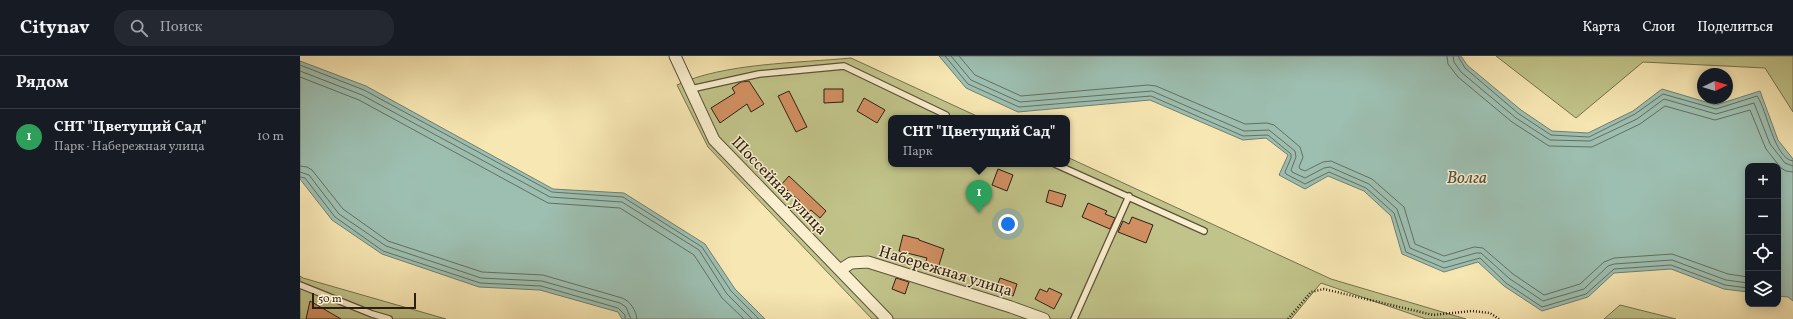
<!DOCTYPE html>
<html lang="ru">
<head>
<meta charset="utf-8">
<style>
  :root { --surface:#171b24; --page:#242831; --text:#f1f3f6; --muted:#9ea1a6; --line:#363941; --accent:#db2777 }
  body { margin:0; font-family:Vollkorn,serif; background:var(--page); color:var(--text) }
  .controls { position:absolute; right:12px; bottom:12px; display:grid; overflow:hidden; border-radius:8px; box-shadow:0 2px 10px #0003 }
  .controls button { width:36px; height:36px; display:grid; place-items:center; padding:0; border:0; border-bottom:1px solid var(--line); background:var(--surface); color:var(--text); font:20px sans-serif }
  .compass { position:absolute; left:1397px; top:12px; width:36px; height:36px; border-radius:50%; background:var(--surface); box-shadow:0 2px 10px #0003; rotate:86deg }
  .scale { position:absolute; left:12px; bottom:10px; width:104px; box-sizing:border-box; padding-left:4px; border:2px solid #2b1f13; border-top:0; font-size:11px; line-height:14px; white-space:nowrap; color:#2b1f13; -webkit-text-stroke:3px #faefce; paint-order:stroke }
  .you { position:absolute; left:708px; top:168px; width:14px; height:14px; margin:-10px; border:3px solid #fff; border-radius:50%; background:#1a73e8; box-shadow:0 0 0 6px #1a73e833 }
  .badge { display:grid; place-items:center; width:26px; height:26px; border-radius:50%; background:var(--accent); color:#fff; font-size:13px; font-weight:700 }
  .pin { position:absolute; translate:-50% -33px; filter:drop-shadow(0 1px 2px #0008) }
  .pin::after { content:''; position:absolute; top:21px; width:14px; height:12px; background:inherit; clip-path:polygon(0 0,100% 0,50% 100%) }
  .popup { position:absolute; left:588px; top:59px; width:182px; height:52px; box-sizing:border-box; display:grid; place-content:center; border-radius:8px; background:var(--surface); filter:drop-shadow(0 1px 3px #0005); font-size:13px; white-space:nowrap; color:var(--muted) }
  .popup b { font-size:15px; color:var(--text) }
  .popup::after { content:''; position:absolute; left:50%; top:100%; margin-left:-8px; border:8px solid transparent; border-top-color:var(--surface) }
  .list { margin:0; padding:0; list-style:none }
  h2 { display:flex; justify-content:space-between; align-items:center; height:52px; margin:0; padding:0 16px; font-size:17px }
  h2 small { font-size:13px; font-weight:400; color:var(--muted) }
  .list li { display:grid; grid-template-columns:26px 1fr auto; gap:12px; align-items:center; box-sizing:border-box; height:56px; padding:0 16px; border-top:1px solid var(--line) }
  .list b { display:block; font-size:15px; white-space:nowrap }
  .list p { margin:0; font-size:13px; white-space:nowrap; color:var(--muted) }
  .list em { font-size:13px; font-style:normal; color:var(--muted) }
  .icon { flex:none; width:22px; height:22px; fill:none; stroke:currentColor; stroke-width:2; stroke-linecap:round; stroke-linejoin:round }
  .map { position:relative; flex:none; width:1493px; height:263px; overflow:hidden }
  header { display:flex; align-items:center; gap:24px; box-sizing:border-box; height:56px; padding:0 20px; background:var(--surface); border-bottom:1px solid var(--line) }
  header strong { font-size:19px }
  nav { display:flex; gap:22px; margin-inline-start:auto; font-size:14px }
  .search { width:280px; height:36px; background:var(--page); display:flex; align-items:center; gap:10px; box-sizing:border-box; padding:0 14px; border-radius:16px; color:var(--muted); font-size:15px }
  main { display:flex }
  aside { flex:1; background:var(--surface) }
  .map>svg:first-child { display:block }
  .green { fill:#c1c48a; stroke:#76724e }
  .water { fill:#9dbfb1; stroke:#6f7f72 }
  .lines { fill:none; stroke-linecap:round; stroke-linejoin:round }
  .shore { stroke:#646f62; stroke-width:1 }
  .building { fill:#d29062; stroke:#2b1f13 }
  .lane-casing { stroke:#5e513b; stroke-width:8 }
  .street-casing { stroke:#5e513b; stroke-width:13 }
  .path { stroke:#2b1f13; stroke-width:2.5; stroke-dasharray:1 2; stroke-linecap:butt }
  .lane { stroke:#faefce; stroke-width:5.5 }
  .street { stroke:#faefce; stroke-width:11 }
  .labels { text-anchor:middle; stroke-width:3; stroke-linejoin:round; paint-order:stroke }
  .street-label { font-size:16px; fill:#2b1f13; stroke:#faefce }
  .water-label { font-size:17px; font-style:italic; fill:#4d4f42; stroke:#faefce }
</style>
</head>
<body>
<header>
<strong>Citynav</strong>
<div class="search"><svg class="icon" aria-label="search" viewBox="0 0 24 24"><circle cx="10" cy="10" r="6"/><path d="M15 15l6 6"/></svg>Поиск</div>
<nav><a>Карта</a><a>Слои</a><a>Поделиться</a></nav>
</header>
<main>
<aside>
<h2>Рядом<small></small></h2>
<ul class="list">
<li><span class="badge" style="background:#2e9e5b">1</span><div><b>СНТ &quot;Цветущий Сад&quot;</b><p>Парк · Набережная улица</p></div><em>10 m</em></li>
</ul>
</aside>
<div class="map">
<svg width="1493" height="263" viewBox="0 0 1493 263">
  <rect width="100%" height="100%" fill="#f7e7b3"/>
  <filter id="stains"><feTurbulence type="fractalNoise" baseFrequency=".005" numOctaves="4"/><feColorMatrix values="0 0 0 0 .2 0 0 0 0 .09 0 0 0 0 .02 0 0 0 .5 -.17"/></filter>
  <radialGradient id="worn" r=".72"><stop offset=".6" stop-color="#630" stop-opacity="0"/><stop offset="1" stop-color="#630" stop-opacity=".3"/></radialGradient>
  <!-- green -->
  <path class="green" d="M1196 0H1493V56L1465 12 1343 6 1276 62Z
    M551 2 681 62H591V108H767V101L1031 223 1166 263H1126L1021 227 991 263H572L408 91 377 29C423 7 499 7 551 2Z
    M0 220 3 222 146 263H0Z
    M1320 249 1376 263H1304Z"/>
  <!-- water -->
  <path class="water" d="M639 0H1161L1167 9 1221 54 1252 75 1288 77 1333 55 1362 33 1416 49 1460 35 1478 84 1493 103V245L1488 241 1478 240V110H1448V236L1424 233 1371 213 1314 217 1288 241 1242 255 1204 230 1178 206 1144 216 1102 198 1091 160 1064 135 1028 120 1005 133 979 119 988 99 966 82 943 84 850 44 718 56 666 32Z
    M0 5 66 30 253 133 324 137 405 188 435 233 465 263H322L318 256 240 234 179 231 82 198 32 164 0 123Z"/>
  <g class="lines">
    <!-- shore -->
    <path class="shore" d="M645 0 668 28 719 51 851 40 943 80 968 79 991 98V102L985 116 986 118 1005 128 1029 116 1066 132 1094 157 1106 196 1144 212 1180 202 1206 227 1242 251 1286 238 1314 213 1371 209 1425 229 1448 232
      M651 0 671 24 720 46 852 35 944 75 969 74 995 95 996 101 991 114 992 116 1005 122 1024 112 1030 111 1069 128 1097 153 1110 192 1144 206 1176 197H1181L1210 223 1243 245 1284 233 1308 210 1314 208 1372 204 1426 224 1448 227
      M659 0 675 19 721 40 848 29 856 30 945 68 967 67 974 69 1000 91 1003 101 999 111 1000 113 1005 115 1023 106 1031 105 1072 123 1104 151 1115 188 1144 200 1174 191 1183 192 1213 218 1244 239 1280 228 1304 206 1314 202 1372 198 1428 218 1448 221
      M1147 0 1148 8 1158 21 1212 66 1249 90 1292 91 1340 68 1365 50 1415 64 1450 54 1466 93 1481 112 1486 115 1493 116
      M1153 0 1154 6 1161 16 1216 62 1250 84 1290 85 1337 63 1364 43 1416 58 1454 47 1470 88 1485 107 1493 110
      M1158 0 1165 12 1219 58 1251 79 1289 81 1335 58 1363 38 1416 53 1457 40C1467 53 1474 103 1493 105
      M0 9 64 34 252 136 323 141 402 191 431 235 459 263
      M0 15 62 39 250 141 322 146 399 194 427 238 452 263
      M0 21 59 44 248 147 320 152 394 199 422 242 444 263
      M0 110 7 111 12 114 43 153 88 185 182 216 243 219 322 242C330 245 336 254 337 263
      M0 116 9 119 39 158 86 190 181 222 242 225 320 247 326 251 331 263
      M0 121 5 122 35 161 83 195 180 227 241 230 318 252 325 259V263"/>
  </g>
  <!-- building -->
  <path class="building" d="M449 25 464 48 451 56 447 48 420 67 411 52 435 37 432 32 441 26Z
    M524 33H543V46L524 47Z
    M489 35 507 71 496 76 478 40Z
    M564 42 585 54 577 67 557 55Z
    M698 113 713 119 707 135 692 129Z
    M489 120 526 155 520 162 511 154 506 159 496 149 500 145 481 129Z
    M749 134 766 139 762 151 746 146Z
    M788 147 807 155 805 158 815 162 810 173 782 161Z
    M832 161 853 169 846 187 818 176 823 165 829 168Z
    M603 179 619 183V184L644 193 638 212 625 208 627 202 599 195Z
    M596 222 609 226 605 238 592 233Z
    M700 222 717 228 713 240 696 233Z
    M749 232 762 238 754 253 735 243 740 233 747 236Z
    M10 245 41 263H6Z"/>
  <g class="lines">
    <defs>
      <path id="lane" d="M391 33 459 18 544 10 646 59
        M755 108 904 175
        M0 229 72 258 89 263
        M774 263 829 140"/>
      <path id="street" d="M375 0 414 84 587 263
        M540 214 551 207 568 206 711 251 744 263"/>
    </defs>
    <!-- lane casing -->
    <use href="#lane" class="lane-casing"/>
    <!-- street casing -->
    <use href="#street" class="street-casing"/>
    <!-- path -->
    <path class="path" d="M988 263 1011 236 1024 233 1133 259 1172 255 1190 257 1199 263"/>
    <!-- lane -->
    <use href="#lane" class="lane"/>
    <!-- street -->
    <use href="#street" class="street"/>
  </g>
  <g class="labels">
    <!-- street labels -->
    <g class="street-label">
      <text transform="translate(480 129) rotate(46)" y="6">Шоссейная улица</text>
      <text transform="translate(646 214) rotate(17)" y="6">Набережная улица</text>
    </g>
    <!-- water labels -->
    <g class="water-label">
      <text x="1167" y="127">Волга</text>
    </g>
  </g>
  <rect width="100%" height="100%" filter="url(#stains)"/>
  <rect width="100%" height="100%" fill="url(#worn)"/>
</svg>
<div class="controls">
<button>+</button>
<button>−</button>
<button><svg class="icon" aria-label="locate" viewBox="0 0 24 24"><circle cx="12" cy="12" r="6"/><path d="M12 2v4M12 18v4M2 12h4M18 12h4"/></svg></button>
<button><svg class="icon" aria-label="layers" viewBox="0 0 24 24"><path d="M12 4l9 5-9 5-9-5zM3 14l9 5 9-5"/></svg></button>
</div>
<svg class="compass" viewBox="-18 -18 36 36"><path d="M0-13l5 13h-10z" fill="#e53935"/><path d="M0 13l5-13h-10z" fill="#9ea1a6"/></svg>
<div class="scale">50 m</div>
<div class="you"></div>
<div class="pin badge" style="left:679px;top:157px;background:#2e9e5b">1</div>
<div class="popup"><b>СНТ &quot;Цветущий Сад&quot;</b>Парк</div>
</div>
</main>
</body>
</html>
